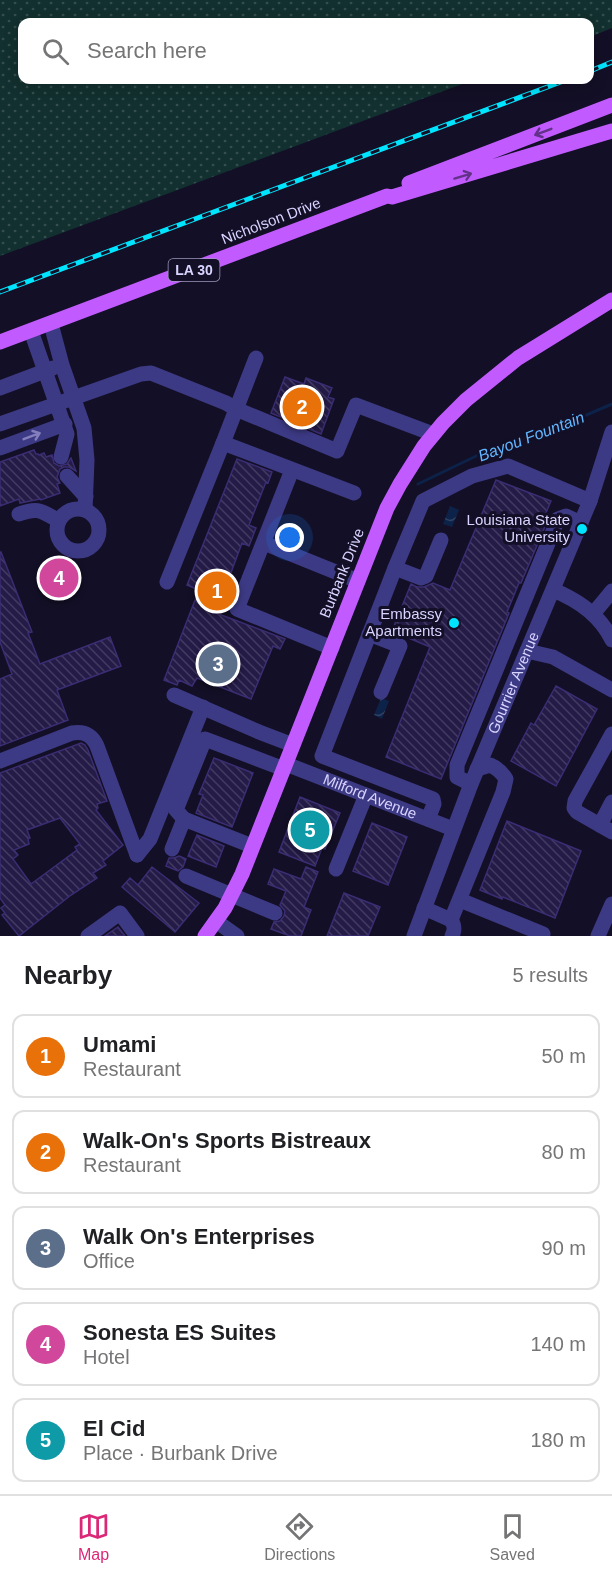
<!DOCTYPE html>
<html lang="en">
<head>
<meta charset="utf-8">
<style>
  :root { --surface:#fff; --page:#f6f6f6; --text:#202124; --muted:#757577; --line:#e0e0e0; --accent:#db2777 }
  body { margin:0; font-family:Arial,sans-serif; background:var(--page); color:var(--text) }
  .you { position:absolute; left:290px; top:538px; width:21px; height:21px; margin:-15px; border:4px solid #fff; border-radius:50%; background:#1a73e8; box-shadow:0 0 0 9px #1a73e833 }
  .badge { display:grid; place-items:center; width:39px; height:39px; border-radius:50%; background:var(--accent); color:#fff; font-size:20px; font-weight:700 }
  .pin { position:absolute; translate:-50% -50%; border:3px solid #fff; box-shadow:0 2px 6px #0006 }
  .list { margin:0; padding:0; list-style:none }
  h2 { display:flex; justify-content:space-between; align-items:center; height:78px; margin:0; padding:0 24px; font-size:26px }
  h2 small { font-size:20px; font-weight:400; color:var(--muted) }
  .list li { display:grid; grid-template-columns:39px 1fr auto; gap:18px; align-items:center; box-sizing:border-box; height:84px; margin:0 12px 12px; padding:0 12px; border:2px solid var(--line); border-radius:12px }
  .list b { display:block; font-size:22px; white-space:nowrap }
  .list p { margin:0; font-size:20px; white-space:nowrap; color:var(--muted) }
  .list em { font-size:20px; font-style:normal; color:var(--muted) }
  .icon { flex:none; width:33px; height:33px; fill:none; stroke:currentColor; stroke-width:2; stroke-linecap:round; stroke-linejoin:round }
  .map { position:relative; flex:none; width:612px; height:936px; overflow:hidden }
  .search { position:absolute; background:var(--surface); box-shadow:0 3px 15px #0003; left:18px; right:18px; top:18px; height:66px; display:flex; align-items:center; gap:15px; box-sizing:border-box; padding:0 21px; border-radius:12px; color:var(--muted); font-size:22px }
  .sheet { height:558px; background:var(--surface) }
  nav { display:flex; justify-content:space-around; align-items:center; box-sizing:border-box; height:84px; border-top:2px solid var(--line); background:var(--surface); font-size:16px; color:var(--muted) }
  nav a { display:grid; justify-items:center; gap:3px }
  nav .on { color:var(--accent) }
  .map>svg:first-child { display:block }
  .grass { fill:url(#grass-dots) }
  .water { fill:url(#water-waves) }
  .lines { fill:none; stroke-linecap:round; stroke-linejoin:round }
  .stream { stroke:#0c2248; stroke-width:3 }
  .building { fill:url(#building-back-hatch); stroke:#3b2d73; stroke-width:1.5; fill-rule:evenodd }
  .minor { stroke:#3d3a85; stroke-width:15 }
  .major { stroke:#c25bff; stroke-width:15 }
  .rail-casing { stroke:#00e5ff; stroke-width:5 }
  .rail { stroke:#130f26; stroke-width:3; stroke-dasharray:9; stroke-linecap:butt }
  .oneway { stroke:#623188 }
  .oneway2 { stroke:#837fbc }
  .poi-dot { fill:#00e5ff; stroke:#130f26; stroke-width:2 }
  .labels { text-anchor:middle; stroke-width:6; stroke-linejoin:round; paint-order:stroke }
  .shield { fill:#130f26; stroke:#9e99be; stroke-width:1.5 }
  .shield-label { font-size:14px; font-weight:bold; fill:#d9d4ff }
  .street-label { font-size:15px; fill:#d9d4ff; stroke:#130f26 }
  .poi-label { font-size:15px; fill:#d9d4ff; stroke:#130f26; text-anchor:end }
  .water-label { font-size:16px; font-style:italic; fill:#62b6ff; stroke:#130f26 }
</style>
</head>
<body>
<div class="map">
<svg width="612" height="936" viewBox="0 0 612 936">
  <defs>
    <pattern id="grass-dots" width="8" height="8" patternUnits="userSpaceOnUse" patternTransform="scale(1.5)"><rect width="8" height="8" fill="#12302f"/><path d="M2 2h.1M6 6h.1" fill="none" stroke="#344d4e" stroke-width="1.8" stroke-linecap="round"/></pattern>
    <pattern id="water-waves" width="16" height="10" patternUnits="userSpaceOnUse" patternTransform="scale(1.5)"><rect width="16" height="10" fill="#0c2248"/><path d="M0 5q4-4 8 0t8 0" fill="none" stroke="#2f4163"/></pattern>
    <pattern id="building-back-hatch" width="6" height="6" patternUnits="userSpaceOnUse" patternTransform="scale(1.5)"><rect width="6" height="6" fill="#241b47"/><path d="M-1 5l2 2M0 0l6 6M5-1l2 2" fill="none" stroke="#433b63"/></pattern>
  </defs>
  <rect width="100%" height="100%" fill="#130f26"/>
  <!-- grass -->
  <path class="grass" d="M0 0H612V28L590 37V22H22V80H473L0 256Z"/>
  <!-- water -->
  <path class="water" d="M450 506 459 510 452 527 443 524Z
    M381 698 389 701 382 719 374 715Z"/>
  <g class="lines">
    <!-- stream -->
    <path class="stream" d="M418 484 497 446 540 435 612 404"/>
  </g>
  <!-- building -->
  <path class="building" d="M285 377 304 384 306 378 332 388 328 397 334 399 321 434 271 413Z
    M34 450 36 454H38L39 455 44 453 46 457 52 455 54 463 59 466 67 464 71 458 76 471 69 467H64L60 469 57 477 60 483 57 484 60 493 41 500 40 499 20 503 19 499 0 506V462Z
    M237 459 272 472 268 483 266 482 249 525 256 528 249 546 242 543 216 613 285 639 280 649 273 646 251 699 197 678 192 686 179 680 177 685 164 680 199 590 187 585Z
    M496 480 551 501 542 522 546 524 521 583H519L507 612 509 613 441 779 386 757 430 647 392 631 411 584 417 587H424L433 583 450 590Z
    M0 552H1L32 632 28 633 40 664 110 637 121 666 57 690 68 720 0 746V679L12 674 0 642Z
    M556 686 597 709 556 786 511 761 531 723 534 725Z
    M81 743 85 745 88 750 107 801 97 804 98 808 96 810 123 845 103 861 106 865 93 873 97 878 71 895 19 936 2 915 5 913 1 908 5 905 0 898V773ZM60 818 80 844 75 847 77 850 31 884 13 859 18 855 14 850 29 844 28 839 30 838 27 830Z
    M214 758 253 773 232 827 196 813 203 795 199 794Z
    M300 797 340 813 325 849 322 848 315 866 279 852Z
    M507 821 581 851 555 918 503 897 502 899 480 890Z
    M372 823 407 837 388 885 353 871Z
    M197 835 224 846 216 867 188 856Z
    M179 856 186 859 183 867 178 871 166 866 169 858H174Z
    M152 867 199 903 175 932 122 887 130 878 138 885Z
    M306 867 318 872 304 907 311 910 301 936H290L271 929 274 922 280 921 284 916 285 911 280 905 286 891 268 884 274 869 301 879Z
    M344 893 380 907 368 936H327Z
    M118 927 125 936H105Z"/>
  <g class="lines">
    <!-- minor -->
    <g class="minor">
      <path d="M51 324 62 365 84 428 87 460 85 510"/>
      <path d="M31 331 67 434 61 457"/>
      <path d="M256 358 223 443 354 493"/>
      <path d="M0 388 53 368"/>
      <path d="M0 424C47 407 94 391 141 374L151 373 226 403 236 409 337 451 356 405 433 434"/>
      <path d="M0 448 65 424"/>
      <path d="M292 470 237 609 332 648"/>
      <path d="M67 476 86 497"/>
      <circle cx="78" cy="530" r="21"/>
      <path d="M19 514C39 507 41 511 59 521"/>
      <path d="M264 543 358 581"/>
      <path d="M395 568 421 578 426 576 441 540"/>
      <path d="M167 582 223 443"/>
      <path d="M553 590C578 600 600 615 612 640"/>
      <path d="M593 614 612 591"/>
      <path d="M369 634 400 646 381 692"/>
      <path d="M527 651 553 657 612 690"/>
      <path d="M174 695 259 732 293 745"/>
      <path d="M612 734 575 801 574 808 577 812 612 832"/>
      <path d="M0 761 72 733C84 731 92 735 97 746L137 855"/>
      <path id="s1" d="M286 764 453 829"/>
      <path d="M471 784 457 777V765L558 519 566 516 581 523"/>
      <path d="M184 819 176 810 205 739 284 769"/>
      <path d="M428 819 434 804 433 799 322 756 395 568 423 501 472 476 508 466 590 501"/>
      <path d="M600 825 612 802"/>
      <path d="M172 849 184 819 252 846"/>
      <path d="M137 855 150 839 203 707"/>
      <path d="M336 869 366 795"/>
      <path d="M186 876 275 913"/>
      <path d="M460 900 543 934"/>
      <path d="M424 908 451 920C455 926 455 930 452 936"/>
      <path d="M451 920 503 792 506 779C502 772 497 768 490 765L477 769"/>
      <path d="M216 921 237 936"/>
      <path d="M88 936 120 913 137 936"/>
      <path id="s2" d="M414 936 471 784 590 501 612 432"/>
      <path d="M598 936 612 904"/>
    </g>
    <!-- major -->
    <path class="major" d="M409 183 612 105
      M0 342 387 196 392 197 612 131
      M205 936 225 908 242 874 387 508 400 484 424 446 443 423 466 400 518 358 612 300"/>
    <defs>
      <path id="rail" d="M590 71 612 62
        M0 292 566 80"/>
    </defs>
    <!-- rail casing -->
    <use href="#rail" class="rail-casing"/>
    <!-- rail -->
    <use href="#rail" class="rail"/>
  </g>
  <!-- one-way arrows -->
  <defs><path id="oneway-shaft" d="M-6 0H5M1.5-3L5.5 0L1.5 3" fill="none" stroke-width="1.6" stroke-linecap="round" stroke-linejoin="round" transform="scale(1.5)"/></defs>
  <g class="oneway">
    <use href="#oneway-shaft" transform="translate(543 132) rotate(159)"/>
    <use href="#oneway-shaft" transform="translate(463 176) rotate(-17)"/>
  </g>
  <use class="oneway2" href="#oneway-shaft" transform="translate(32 436) rotate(-21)"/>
  <!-- markers -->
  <g class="poi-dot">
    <circle cx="582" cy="529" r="6"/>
    <circle cx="454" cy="623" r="6"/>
  </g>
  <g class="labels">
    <!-- shield labels -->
    <rect class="shield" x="168.5" y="259" width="51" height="22" rx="4.5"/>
    <g class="shield-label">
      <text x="194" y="275">LA 30</text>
    </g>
    <!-- street labels -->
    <g class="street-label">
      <text transform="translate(271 221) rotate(-21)" y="5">Nicholson Drive</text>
      <text transform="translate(342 573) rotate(-68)" y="5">Burbank Drive</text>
      <text dy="5" stroke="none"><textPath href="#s2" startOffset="272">Gourrier Avenue</textPath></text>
      <text dy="5" stroke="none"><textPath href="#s1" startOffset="90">Milford Avenue</textPath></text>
    </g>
    <!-- poi labels -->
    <g class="poi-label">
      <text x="570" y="525">Louisiana State<tspan x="570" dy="17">University</tspan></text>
      <text x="442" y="619">Embassy<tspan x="442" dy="17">Apartments</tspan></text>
    </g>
    <!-- water labels -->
    <g class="water-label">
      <text transform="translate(531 436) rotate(-21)" y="6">Bayou Fountain</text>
    </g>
  </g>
</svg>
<div class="you"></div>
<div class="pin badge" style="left:217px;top:591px;background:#e8710a">1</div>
<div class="pin badge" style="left:302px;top:407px;background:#e8710a">2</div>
<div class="pin badge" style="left:218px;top:664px;background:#5c6f8a">3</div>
<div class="pin badge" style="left:59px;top:578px;background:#d1479c">4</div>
<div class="pin badge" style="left:310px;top:830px;background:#0f9aa8">5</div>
<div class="search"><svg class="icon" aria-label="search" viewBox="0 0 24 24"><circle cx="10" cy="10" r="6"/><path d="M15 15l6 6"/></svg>Search here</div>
</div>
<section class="sheet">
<h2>Nearby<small>5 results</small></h2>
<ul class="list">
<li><span class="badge" style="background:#e8710a">1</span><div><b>Umami</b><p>Restaurant</p></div><em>50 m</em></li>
<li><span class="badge" style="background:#e8710a">2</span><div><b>Walk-On's Sports Bistreaux</b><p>Restaurant</p></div><em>80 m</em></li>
<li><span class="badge" style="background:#5c6f8a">3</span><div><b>Walk On's Enterprises</b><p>Office</p></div><em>90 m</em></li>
<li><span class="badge" style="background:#d1479c">4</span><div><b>Sonesta ES Suites</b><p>Hotel</p></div><em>140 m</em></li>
<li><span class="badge" style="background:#0f9aa8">5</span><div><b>El Cid</b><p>Place · Burbank Drive</p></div><em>180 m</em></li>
</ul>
</section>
<nav>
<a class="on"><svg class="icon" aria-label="map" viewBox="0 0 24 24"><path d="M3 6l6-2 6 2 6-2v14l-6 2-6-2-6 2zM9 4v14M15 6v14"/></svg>Map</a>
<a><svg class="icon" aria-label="directions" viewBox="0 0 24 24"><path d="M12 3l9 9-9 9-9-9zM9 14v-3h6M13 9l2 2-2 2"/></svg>Directions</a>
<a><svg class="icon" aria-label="saved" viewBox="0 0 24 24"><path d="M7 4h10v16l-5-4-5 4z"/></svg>Saved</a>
</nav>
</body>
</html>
